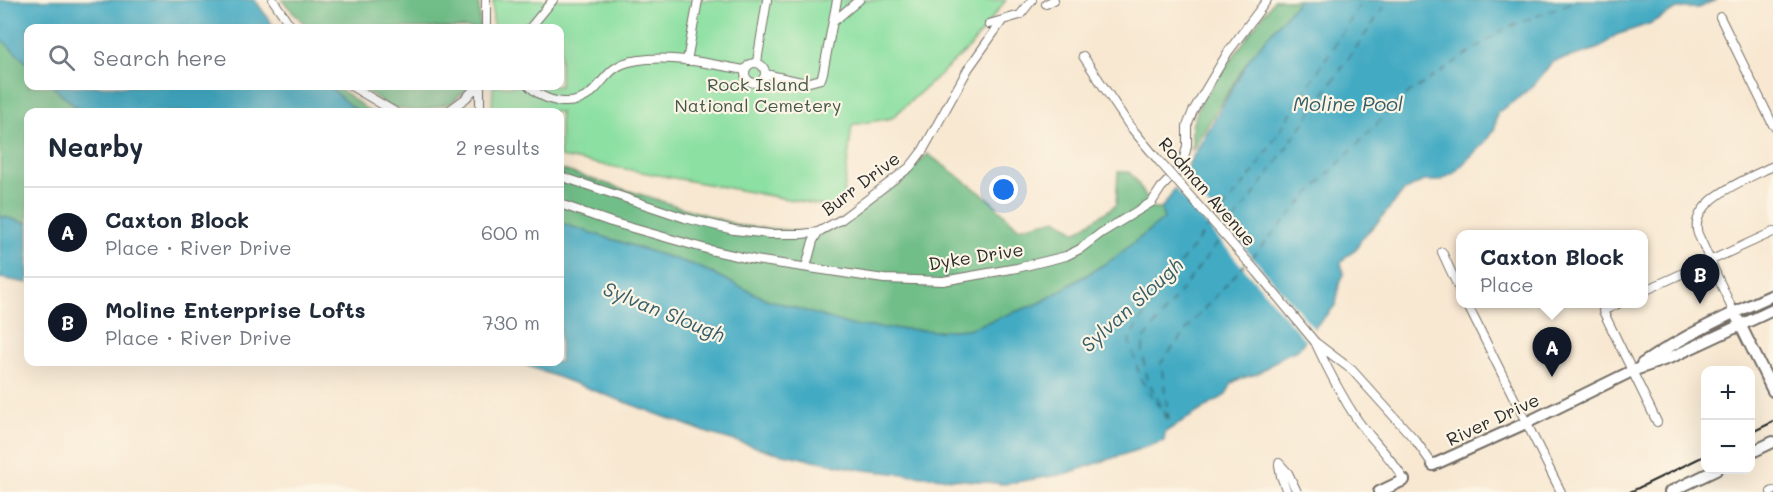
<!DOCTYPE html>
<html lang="en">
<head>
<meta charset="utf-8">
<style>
  :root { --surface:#fff; --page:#f6f6f7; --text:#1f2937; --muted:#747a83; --line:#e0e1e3; --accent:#111827 }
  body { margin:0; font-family:Mali,sans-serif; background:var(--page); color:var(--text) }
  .controls { position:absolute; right:18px; bottom:18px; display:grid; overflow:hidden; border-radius:12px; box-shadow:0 6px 24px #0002 }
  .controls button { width:54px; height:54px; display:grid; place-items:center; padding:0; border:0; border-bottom:2px solid var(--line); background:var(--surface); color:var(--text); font:30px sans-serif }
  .you { position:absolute; left:1004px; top:190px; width:21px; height:21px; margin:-15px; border:4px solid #fff; border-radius:50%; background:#1a73e8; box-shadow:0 0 0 9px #1a73e833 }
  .badge { display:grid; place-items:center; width:39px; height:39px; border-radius:50%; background:var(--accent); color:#fff; font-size:20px; font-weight:700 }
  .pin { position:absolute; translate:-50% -50px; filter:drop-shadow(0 2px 3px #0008) }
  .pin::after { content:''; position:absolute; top:32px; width:21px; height:18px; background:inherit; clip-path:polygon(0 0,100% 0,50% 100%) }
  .popup { position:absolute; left:1456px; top:230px; width:192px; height:78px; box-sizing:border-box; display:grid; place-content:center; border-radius:12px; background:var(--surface); filter:drop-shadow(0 2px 4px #0005); font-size:20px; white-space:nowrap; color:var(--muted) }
  .popup b { font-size:22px; color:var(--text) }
  .popup::after { content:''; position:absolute; left:50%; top:100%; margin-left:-12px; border:12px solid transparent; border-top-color:var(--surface) }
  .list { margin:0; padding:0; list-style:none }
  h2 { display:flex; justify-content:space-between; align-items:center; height:78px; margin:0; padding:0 24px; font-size:26px }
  h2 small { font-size:20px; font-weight:400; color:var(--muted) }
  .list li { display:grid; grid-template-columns:39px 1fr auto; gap:18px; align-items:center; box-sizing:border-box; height:90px; padding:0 24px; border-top:2px solid var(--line) }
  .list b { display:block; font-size:22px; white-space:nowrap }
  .list p { margin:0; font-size:20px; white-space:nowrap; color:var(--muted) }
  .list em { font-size:20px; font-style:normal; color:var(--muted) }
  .icon { flex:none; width:33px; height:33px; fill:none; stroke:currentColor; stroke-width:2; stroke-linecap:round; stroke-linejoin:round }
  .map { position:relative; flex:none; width:1773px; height:492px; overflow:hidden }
  .search { position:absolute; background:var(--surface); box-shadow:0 6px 24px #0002; left:24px; top:24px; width:540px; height:66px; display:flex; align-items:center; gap:15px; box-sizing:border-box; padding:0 21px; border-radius:12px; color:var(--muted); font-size:22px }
  .panel { position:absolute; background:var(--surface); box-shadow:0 6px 24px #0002; left:24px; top:108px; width:540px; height:258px; border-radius:12px }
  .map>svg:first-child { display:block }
  .green { fill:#8ce0a2; stroke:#5c8666; stroke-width:1.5 }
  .forest { fill:#71be88; stroke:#4e745a; stroke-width:1.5 }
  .water { fill:#43aac3; stroke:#376a77; stroke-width:1.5 }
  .pier { fill:#f8e8d2 }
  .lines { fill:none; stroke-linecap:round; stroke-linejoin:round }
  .ferry { stroke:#355e68; stroke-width:1.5; stroke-dasharray:8 6; stroke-linecap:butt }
  .minor-casing { stroke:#736d65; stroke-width:10 }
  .major-casing { stroke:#736d65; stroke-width:14 }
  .minor { stroke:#fff; stroke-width:8 }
  .major { stroke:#fff; stroke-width:10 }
  .rail { stroke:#2b2b2b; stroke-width:2 }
  .minor-bridge-casing { stroke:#736d65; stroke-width:10; stroke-linecap:butt }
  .minor-bridge { stroke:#fff; stroke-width:8 }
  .labels { text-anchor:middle; stroke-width:4.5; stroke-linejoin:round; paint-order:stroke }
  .park-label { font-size:18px; fill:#435849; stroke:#fcf5e5 }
  .street-label { font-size:18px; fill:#2b2b2b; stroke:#fcf5e5 }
  .water-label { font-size:20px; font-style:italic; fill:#355e68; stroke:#fcf5e5 }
</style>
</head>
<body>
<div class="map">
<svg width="1773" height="492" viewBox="0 0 1773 492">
  <rect width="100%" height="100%" fill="#fcf5e5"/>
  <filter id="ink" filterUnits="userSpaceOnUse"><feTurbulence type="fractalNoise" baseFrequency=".0167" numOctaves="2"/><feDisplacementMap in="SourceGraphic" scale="12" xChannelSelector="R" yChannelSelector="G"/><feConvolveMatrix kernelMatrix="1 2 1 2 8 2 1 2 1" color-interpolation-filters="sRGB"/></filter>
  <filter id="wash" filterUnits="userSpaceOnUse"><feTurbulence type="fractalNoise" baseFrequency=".008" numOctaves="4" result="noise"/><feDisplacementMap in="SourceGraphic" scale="24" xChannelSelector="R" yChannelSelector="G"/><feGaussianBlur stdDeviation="1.35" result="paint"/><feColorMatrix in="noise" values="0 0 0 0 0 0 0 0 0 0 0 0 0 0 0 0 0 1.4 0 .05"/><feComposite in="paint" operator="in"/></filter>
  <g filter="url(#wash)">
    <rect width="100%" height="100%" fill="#f8e8d2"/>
    <!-- green -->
    <path class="green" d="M493 0H1006L970 47 892 118 852 125 842 209 560 157V112H492L493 86H560V28H493Z"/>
    <!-- forest -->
    <path class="forest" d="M282 0H479L480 28H308Z
      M1274 0H1299L1251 56 1192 150V126L1201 101Z
      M0 38 28 64V86H52L82 112H28V223L0 216Z
      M329 86H336L370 112C351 112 342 98 329 86Z
      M359 86H470L451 103 417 112 388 106Z
      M928 154 989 199 1018 228 1057 219 1076 232 1116 205 1118 172H1129L1136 180 1153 209H1161L1164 219 1113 259 1040 303 968 329 936 331 854 326 766 299 697 266 560 223V169L740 226 822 233 898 181Z"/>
    <!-- water -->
    <path class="water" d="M0 0H255L275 28H28V64L0 38Z
      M1299 0H1716L1698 8H1682L1675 10 1649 24 1616 35 1601 47 1585 53 1552 62 1535 84 1517 99 1497 113 1495 128 1485 142 1454 173 1439 181H1423L1404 191 1379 221 1362 238 1356 250 1348 255 1341 263 1344 274 1339 286 1336 305 1317 325 1298 350 1285 355 1257 374 1239 379 1232 383 1226 395 1165 432 1164 441 1065 474 1004 484 863 470 773 452 708 433 517 362H560V223L697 266 766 299 854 326 936 331 968 329 1040 303 1113 259 1164 219 1161 209 1169 198 1251 56Z
      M52 86H329L348 104 360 112H82Z
      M0 216 28 223V283L0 278Z"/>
    <!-- pier -->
    <path class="pier" d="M1180 173 1316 331 1307 342 1173 186Z"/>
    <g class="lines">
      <!-- ferry -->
      <path class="ferry" d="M1214 221 1255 170 1363 0
        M1226 231 1253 196 1389 0
        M1251 258 1308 195 1402 98 1504 29 1578 0
        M1167 417 1146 377 1143 355V341L1222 237
        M1168 420 1141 380 1129 340 1162 286 1211 224
        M1169 420 1161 363 1195 319 1245 264"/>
    </g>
  </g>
  <g filter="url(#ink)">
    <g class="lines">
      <defs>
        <path id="minor" d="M273 0 292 28
          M486 0V28
          M1046 4 1054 0
          M1720 17 1773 125
          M833 22 859 0
          M989 24 1020 15 1032 0
          M530 28 553 0
          M1083 56 1129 125 1158 160
          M687 61 698 0
          M757 62 767 0
          M745 73a10 10 0 1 1 20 0a10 10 0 1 1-20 0Z
          M765 74 806 83 821 79 823 73 837 0
          M351 86 395 112
          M529 86C545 102 572 109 591 93 601 85 606 73 617 67 626 61 638 60 648 59 680 56 714 65 745 70
          M447 112 466 98 477 86
          M480 112V86
          M560 176 685 218 734 230 770 234H802L818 232 842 219 910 167 923 150 968 69 1002 21
          M560 204 611 222 710 250 755 260 884 279 943 281 1017 268 1066 256 1080 249 1101 233 1152 202 1161 188 1182 166 1187 146V126L1193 111 1228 52 1267 0
          M1442 252 1460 291
          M806 267 813 241 818 232
          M1644 291 1773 232
          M1467 304 1561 492
          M1618 304 1603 311 1657 422
          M1734 313 1698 234C1687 201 1749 178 1773 166
          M1315 342 1352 370 1416 441 1433 465
          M1316 344C1328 370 1342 397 1358 421 1373 441 1392 458 1404 480
          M1279 463 1288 473 1297 492
          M1279 465 1281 476 1287 492
          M1771 492 1773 491"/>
        <path id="major" d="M1737 318 1773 391
          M1642 364C1683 336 1728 315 1773 295
          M1750 453 1773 442
          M1433 465 1526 423 1632 371 1672 357 1773 310
          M1379 492 1404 480
          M1670 492 1716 470"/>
      </defs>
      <!-- minor casing -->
      <use href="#minor" class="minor-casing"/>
      <!-- major casing -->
      <use href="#major" class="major-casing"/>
      <!-- minor -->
      <use href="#minor" class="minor"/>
      <!-- major -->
      <use href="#major" class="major"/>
      <!-- rail -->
      <path class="rail" d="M1750 433 1773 422
        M1630 492 1706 455"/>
      <defs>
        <path id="minor-bridge" d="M1158 160 1257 272 1315 342"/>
      </defs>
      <!-- minor-bridge casing -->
      <use href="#minor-bridge" class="minor-bridge-casing"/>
      <!-- minor-bridge -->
      <use href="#minor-bridge" class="minor-bridge"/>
    </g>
  </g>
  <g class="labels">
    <!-- park labels -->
    <g class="park-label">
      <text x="758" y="91">Rock Island<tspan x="758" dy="21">National Cemetery</tspan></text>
    </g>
    <!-- street labels -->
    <g class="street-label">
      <text transform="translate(861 184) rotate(-37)" y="6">Burr Drive</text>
      <text transform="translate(1207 192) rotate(49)" y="6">Rodman Avenue</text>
      <text transform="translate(976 257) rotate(-9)" y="6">Dyke Drive</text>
      <text transform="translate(1493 420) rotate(-25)" y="6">River Drive</text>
    </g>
    <!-- water labels -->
    <g class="water-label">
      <text x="1348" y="111">Moline Pool</text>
      <text transform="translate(1132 305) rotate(-42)" y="7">Sylvan Slough</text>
      <text transform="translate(664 312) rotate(22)" y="7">Sylvan Slough</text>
    </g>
  </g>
</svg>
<div class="controls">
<button>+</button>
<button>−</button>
</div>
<div class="you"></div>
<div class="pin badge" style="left:1552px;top:377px">A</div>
<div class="popup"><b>Caxton Block</b>Place</div>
<div class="pin badge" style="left:1700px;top:304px">B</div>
<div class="search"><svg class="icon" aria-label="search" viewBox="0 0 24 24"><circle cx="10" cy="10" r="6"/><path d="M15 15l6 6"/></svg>Search here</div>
<section class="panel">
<h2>Nearby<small>2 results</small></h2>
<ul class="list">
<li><span class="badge">A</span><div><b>Caxton Block</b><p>Place · River Drive</p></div><em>600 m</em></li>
<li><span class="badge">B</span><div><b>Moline Enterprise Lofts</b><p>Place · River Drive</p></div><em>730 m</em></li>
</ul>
</section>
</div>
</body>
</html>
